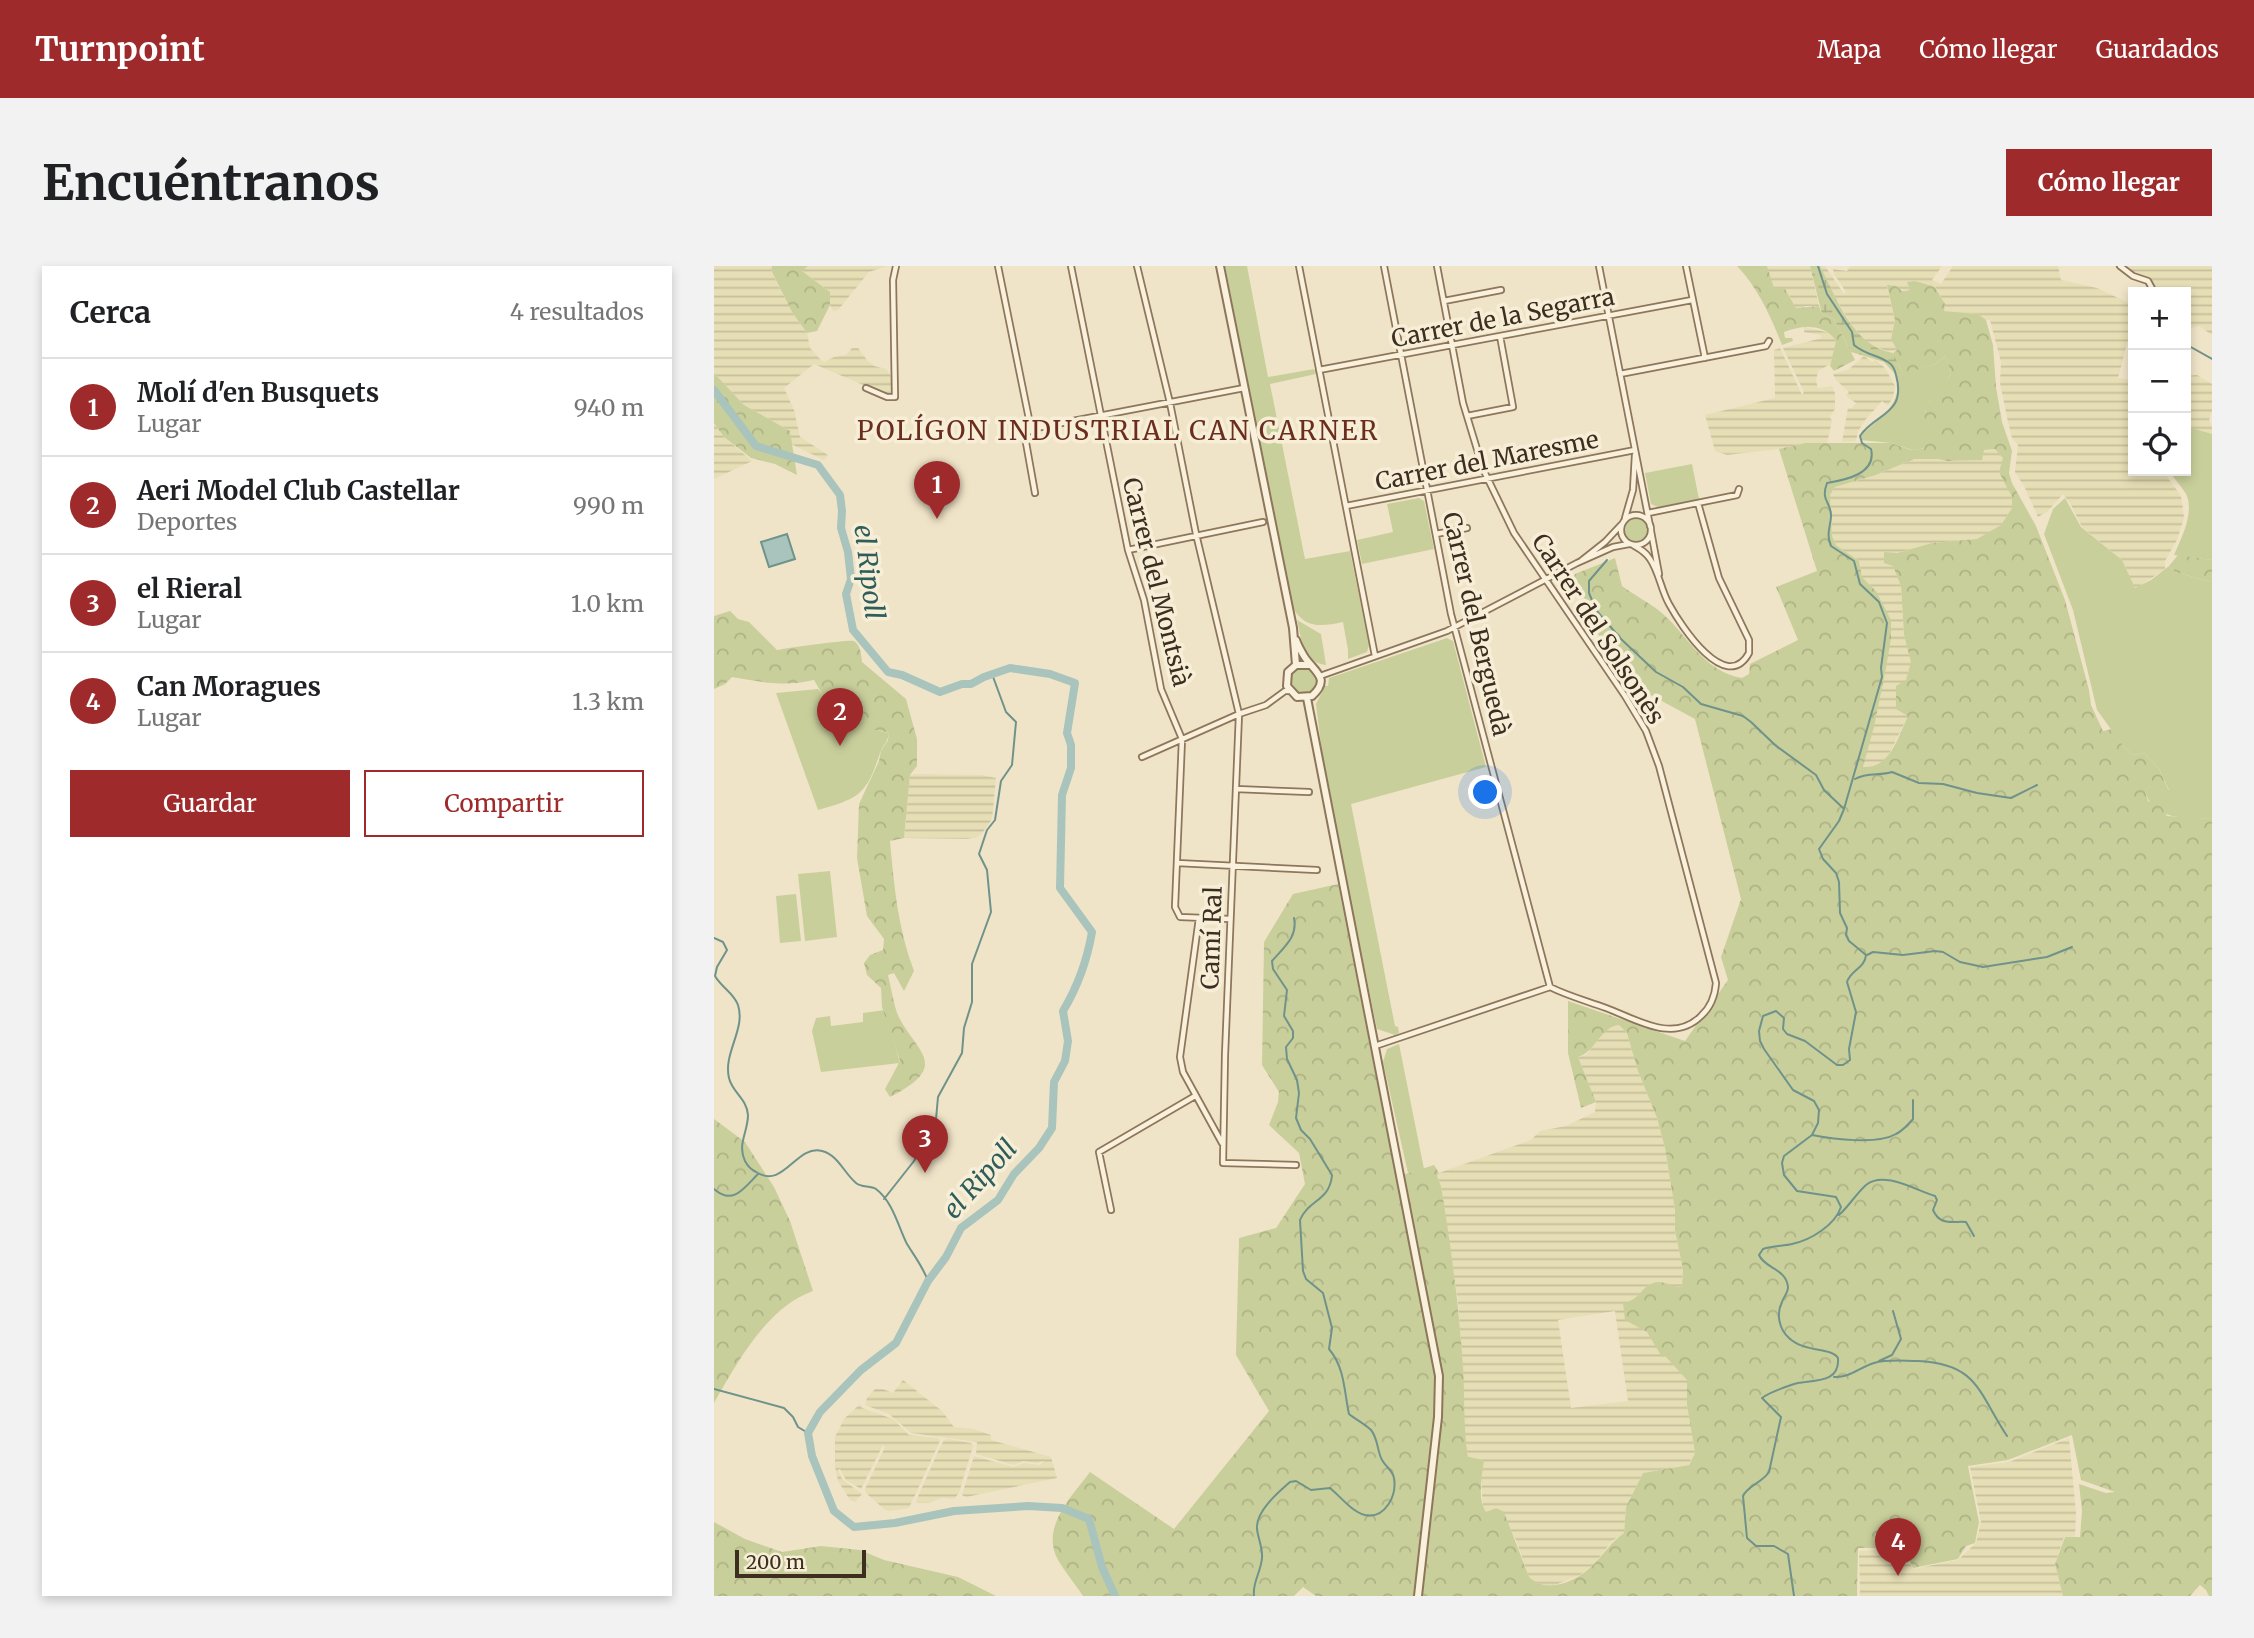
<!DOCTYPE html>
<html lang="es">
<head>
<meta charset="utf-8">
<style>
  :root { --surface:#fff; --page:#f2f2f2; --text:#202124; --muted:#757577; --line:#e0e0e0; --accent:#9e2a2b }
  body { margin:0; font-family:Merriweather,serif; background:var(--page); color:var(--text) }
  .controls { position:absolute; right:21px; top:21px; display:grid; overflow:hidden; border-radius:0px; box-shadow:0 4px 10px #0003 }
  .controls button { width:63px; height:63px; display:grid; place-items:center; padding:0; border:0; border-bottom:2px solid var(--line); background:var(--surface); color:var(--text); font:35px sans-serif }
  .scale { position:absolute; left:21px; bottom:18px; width:131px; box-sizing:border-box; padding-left:7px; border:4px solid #3d2e20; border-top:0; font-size:19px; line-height:24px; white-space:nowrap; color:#3d2e20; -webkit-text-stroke:5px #f7eed8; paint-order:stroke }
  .you { position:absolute; left:772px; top:527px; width:24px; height:24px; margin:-18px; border:5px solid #fff; border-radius:50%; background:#1a73e8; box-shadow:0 0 0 10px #1a73e833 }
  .badge { display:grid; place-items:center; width:46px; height:46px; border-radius:50%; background:var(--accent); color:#fff; font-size:23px; font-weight:700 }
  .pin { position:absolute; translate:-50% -58px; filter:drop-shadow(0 2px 4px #0008) }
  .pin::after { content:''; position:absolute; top:37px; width:24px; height:21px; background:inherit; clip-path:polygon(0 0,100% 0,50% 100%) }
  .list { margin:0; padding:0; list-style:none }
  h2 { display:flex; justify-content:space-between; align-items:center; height:91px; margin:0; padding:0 28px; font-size:30px }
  h2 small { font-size:23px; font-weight:400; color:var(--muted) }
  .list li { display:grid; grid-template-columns:46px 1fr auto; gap:21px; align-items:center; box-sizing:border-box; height:98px; padding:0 28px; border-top:2px solid var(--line) }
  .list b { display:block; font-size:26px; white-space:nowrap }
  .list p { margin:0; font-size:23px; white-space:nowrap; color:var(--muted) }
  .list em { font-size:23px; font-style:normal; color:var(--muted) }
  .actions { display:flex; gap:14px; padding:21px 28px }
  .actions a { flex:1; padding:16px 0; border:2px solid var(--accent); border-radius:0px; text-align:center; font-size:24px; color:var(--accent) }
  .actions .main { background:var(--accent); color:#fff }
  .icon { flex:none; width:38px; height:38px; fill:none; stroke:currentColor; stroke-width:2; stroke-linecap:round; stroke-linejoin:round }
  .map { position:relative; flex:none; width:1498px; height:1330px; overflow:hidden; border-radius:0px }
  header { display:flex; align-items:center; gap:42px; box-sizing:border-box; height:98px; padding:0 35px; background:var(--accent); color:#fff }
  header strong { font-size:33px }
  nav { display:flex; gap:38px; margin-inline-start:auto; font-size:24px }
  .intro { display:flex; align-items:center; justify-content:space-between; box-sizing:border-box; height:168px; padding:0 42px }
  h1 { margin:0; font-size:49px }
  .button { padding:18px 32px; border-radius:0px; background:var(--accent); color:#fff; font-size:24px; font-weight:700 }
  main { display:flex; gap:42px; padding:0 42px }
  aside { flex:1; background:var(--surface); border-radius:0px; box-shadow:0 4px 10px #0003 }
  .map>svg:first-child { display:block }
  .farmland { fill:url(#farmland-rules); fill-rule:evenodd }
  .grass { fill:#c9cf9b }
  .forest { fill:url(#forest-crowns); fill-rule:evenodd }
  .wetland { fill:url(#wetland-marsh) }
  .water { fill:#a9c4bc; stroke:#6f938a; stroke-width:2 }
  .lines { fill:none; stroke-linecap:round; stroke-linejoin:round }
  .stream { stroke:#6f938a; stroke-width:2 }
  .river { stroke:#a9c4bc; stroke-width:8 }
  .minor-casing { stroke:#8d765c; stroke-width:8 }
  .tertiary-casing { stroke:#8d765c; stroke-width:10 }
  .minor { stroke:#faf1dc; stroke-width:4.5 }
  .tertiary { stroke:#faf1dc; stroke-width:6 }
  .labels { text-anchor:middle; stroke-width:7; stroke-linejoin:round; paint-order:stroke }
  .street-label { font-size:24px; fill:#3d2e20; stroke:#f7eed8 }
  .neighbourhood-label { font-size:26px; letter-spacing:2px; fill:#6b2e1e; stroke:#f7eed8 }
  .water-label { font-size:26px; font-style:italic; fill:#2f5d5a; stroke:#f7eed8 }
</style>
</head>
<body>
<header>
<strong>Turnpoint</strong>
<nav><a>Mapa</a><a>Cómo llegar</a><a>Guardados</a></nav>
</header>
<div class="intro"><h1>Encuéntranos</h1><a class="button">Cómo llegar</a></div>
<main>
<aside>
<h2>Cerca<small>4 resultados</small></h2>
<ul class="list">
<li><span class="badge">1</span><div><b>Molí d'en Busquets</b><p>Lugar</p></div><em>940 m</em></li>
<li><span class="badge">2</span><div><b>Aeri Model Club Castellar</b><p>Deportes</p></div><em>990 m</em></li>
<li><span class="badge">3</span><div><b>el Rieral</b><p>Lugar</p></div><em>1.0 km</em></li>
<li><span class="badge">4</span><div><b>Can Moragues</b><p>Lugar</p></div><em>1.3 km</em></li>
</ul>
<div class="actions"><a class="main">Guardar</a><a>Compartir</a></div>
</aside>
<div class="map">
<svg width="1498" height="1330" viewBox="0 0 1498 1330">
  <defs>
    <pattern id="farmland-rules" width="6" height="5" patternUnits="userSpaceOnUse" patternTransform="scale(1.75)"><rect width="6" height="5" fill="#e6deb5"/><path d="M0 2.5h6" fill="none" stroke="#c6bf9b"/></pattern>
    <pattern id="forest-crowns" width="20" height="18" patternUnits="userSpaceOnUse" patternTransform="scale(1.75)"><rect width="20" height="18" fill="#c9cf9b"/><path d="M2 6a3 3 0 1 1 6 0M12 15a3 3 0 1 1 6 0" fill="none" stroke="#aeb285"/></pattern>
    <pattern id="wetland-marsh" width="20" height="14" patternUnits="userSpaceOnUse" patternTransform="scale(1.75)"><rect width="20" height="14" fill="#c9cf9b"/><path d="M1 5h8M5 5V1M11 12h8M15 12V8" fill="none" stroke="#aeb285"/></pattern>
  </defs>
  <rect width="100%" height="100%" fill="#f0e4c8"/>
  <!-- farmland -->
  <path class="farmland" d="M0 0H58L57 5 78 46 93 67 96 82 107 94 110 96 120 91 132 89 138 82H144L153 94 160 100 172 103 177 110V126L175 130 100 98 70 122 80 144 86 171 114 189 110 194 77 178 76 165 30 139 0 107Z
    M94 0H173L155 6 124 44 119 45 116 39V26L88 5Z
    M1053 0H1096L1105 40H1092L1082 43 1074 27 1059 23 1057 19Z
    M1106 0H1111L1130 28 1132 26 1120 8 1119 3 1133 5 1136 0H1228L1218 14 1227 18 1239 0H1344L1347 14 1383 22 1419 39 1415 46 1414 74 1404 112 1419 114V205H1449L1467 230 1469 243 1470 252 1463 274 1451 295V303L1421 323 1408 294 1368 261 1357 239 1349 228 1334 245 1324 251 1311 222 1301 206 1304 179 1298 172 1294 156 1286 117 1287 96 1276 54H1272L1264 48 1229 45 1231 38 1221 20 1196 23 1194 25 1173 20 1181 54 1177 73 1183 84 1174 86 1154 77 1139 61 1122 33Z
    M1410 0H1498V69L1485 60 1472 64V26H1440L1435 14 1416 6Z
    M1090 61 1116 67 1122 75 1118 97 1104 105 1102 115 1104 122 1118 120 1121 127V143L1116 151 1118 155 1113 178 1091 177 1065 183 1013 189 1001 185 991 149 1061 132 1060 84 1066 82 1088 129 1090 126 1069 82 1108 72 1106 69 1090 66Z
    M1150 90 1158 96 1162 94 1171 102 1181 120 1179 131 1174 140 1168 135 1152 153 1144 165 1142 175 1128 176 1134 142H1138L1142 137 1132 130 1135 126 1122 114 1119 108 1135 103Z
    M1483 109 1498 118V145L1495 154 1498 160V168L1478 162 1472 164V110Z
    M0 157 10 171 38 195 0 213Z
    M1281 183 1290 192 1298 231V242L1287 259 1264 273 1218 277 1183 287 1179 300 1187 320 1190 369 1198 396 1192 414 1194 450 1172 494 1158 502 1148 500 1160 461 1162 325 1148 311 1145 295 1122 279 1118 270 1116 229 1121 221 1162 209 1200 193H1224L1234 195 1267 194 1270 184Z
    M203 508 268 509 282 512 278 553 269 566 264 571 253 573 190 572 196 509Z
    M905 759 913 767 924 805 943 852 951 882 961 944V965L969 1003 968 1021 960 1022 951 1018 939 1017 920 1036 923 1059 933 1066 973 1114V1139L981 1187 974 1199 929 1207 912 1241 910 1267 898 1275 880 1298 866 1309 836 1321 820 1316 815 1311 802 1274 785 1244 782 1242 772 1246 769 1241 767 1212 769 1194 754 1191 750 1161 749 1101 744 1037 727 920 723 910 725 907 817 874 826 865 852 860 881 846 882 836 864 791 872 789 893 763ZM901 1045 914 1135 857 1142 844 1054Z
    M189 1114 228 1145 240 1161 259 1163 277 1169V1174L337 1191 343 1212 252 1231 248 1229 260 1190 299 1201 310 1197 326 1199 330 1195 322 1197 309 1195 300 1199 262 1188 263 1176 197 1167 175 1148 151 1139 153 1132 161 1123H169L179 1127Z
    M146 1138 148 1142 179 1153 195 1169 225 1172 226 1175 195 1242 175 1245 170 1243 152 1227 151 1223 171 1181 169 1179 147 1223 132 1214 126 1203 124 1204 128 1213 148 1228 141 1236 136 1234 124 1215 121 1200V1171L130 1153Z
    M1355 1172 1362 1247 1361 1271H1350L1341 1298 1349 1330H1146L1145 1285 1190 1283 1199 1303 1244 1294 1262 1277 1267 1256 1256 1201 1295 1196Z
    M234 1173 257 1177 259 1180 245 1227 240 1233 228 1232 215 1237H203L202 1235 226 1181 230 1174Z"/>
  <!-- grass -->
  <path class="grass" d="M511 0H533L554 111 600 103 602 108 556 118 591 293 636 285 655 379 653 386 634 393V384L629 356C606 361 589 363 577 338Z
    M1231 90 1237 107 1229 123 1216 134 1211 146V182L1198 184 1177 177 1146 174V170C1165 153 1190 138 1182 109L1222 98Z
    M1478 162 1498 168V294L1460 289C1467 272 1481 247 1472 228 1467 220 1460 212 1455 205H1472V164Z
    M978 198 985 233 944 241 937 238 931 207Z
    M705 232 710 235 720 283 648 298 643 274 679 266 673 238Z
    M1351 232 1367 261 1408 294 1421 322 1437 314 1455 300 1461 306 1498 316V553C1472 551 1440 556 1431 525L1436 521 1455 524 1445 503 1430 487 1419 489 1409 480 1383 444 1359 344 1330 268 1339 243Z
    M908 264a14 14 0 1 1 28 0a14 14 0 1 1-28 0Z
    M583 354 607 368 612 399C588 396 588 374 583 354Z
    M733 372 739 375 772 501 637 538 681 760 684 761 685 767 681 769 663 763 610 504 602 438 611 420H614L615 412Z
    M577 414a13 13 0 1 1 26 0a13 13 0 1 1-26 0Z
    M104 423 129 450 142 460 175 467C174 476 169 479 166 487 152 530 145 532 104 544L62 427Z
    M116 605 123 671 91 675 84 608Z
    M82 628 87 675 66 677 62 630Z
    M171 744 186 797 107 806 98 765 102 752 116 750 117 760 149 756V747Z
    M685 778 710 903 694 907 669 796 673 783Z"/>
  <!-- forest -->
  <path class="forest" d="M58 0H94L88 5 116 26V39L103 65 93 67 78 46 57 4Z
    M1023 0H1053L1060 22 1071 23 1082 42 1105 40 1108 48 1120 53 1141 94 1120 105 1116 100 1122 75C1111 57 1087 59 1070 66L1071 72H1078L1079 75 1068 79C1057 51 1044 22 1023 0Z
    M1201 15 1221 21 1231 38 1230 45 1264 48 1272 54 1279 79 1282 121 1288 156 1298 185 1295 207 1298 217 1322 260 1351 334 1375 424 1377 439 1389 465 1398 463 1409 480 1419 489 1430 487 1445 503 1455 525 1448 529 1436 521 1431 525 1434 535 1447 540 1453 550 1498 553V1330H1495L1492 1324 1486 1319 1476 1330H1349L1341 1298 1351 1271H1366L1368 1245 1365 1218 1392 1227 1401 1226 1367 1214 1358 1169 1294 1194 1254 1200 1265 1256 1261 1277 1252 1280 1244 1293 1199 1302 1190 1282H1144L1143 1330H602L589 1321 580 1330H369C361 1318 351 1306 344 1294 326 1261 358 1230 376 1206L460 1263 555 1145 522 1089 525 972 562 962 591 918 585 887 555 859 564 836 565 826 548 799 550 676 579 628 624 618 682 911 720 899 725 907 723 910 727 920C737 980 745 1040 749 1100 751 1131 749 1160 754 1191L770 1194C768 1209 763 1233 772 1246L782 1242 790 1246 815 1311C833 1329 863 1315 879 1299 890 1288 896 1277 910 1267L912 1241 929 1207 975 1199 981 1187 973 1139V1114L951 1090 948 1091 933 1066 911 1054 909 1037C926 1034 925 1023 939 1017 949 1013 958 1022 968 1021L969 1003 961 965V944L951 882 943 852 924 805 913 767 905 759C886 761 882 786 864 791L882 836 867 842 854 787V735L971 775 1014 714 1007 691 1027 633 981 453 920 420 869 346 874 338 859 313 861 308 901 292 908 320C921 330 937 337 949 348 975 371 989 405 1028 412L1035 408 1036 398 1084 374 1062 321 1103 305 1065 183 1091 177H1177L1197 184 1211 182C1211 167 1207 145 1217 133 1227 121 1230 122 1237 107L1231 90 1222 98 1189 108 1179 87 1183 84 1177 73 1181 54 1173 19 1182 20 1188 25H1193L1196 23 1193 16ZM1281 183 1289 192 1285 206 1298 231V242L1287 259 1263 273 1218 277 1183 287 1170 286V297L1179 300 1187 320 1190 369 1197 396 1192 414 1182 420V443L1194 450C1184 471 1176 503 1149 501L1160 461 1172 402 1177 372V354L1162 325 1148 311 1145 295 1122 279 1118 270 1116 229 1121 221 1162 209 1200 193H1224L1234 195 1268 194 1270 184Z
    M0 107 30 139 76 165 83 209 61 198 37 192 10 171 0 157Z
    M1464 289 1498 294V316L1461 306 1455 300Z
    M16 345 24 353 35 356 63 384C73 382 136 373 140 375 147 380 147 388 148 396L192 433 203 473V500L196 509 190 572 176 575C180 620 184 663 200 705L190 725 180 707 174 709C177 721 179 735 183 747 200 786 240 798 176 831L171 823 186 795 168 741 167 722 153 709 150 697 156 689 169 684 170 673 153 650 143 592 145 538 165 495 167 485 174 474 175 467C164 463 152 465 142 460 124 453 109 430 100 414 71 421 46 416 18 411L11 418 0 423V350Z
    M0 853 31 876 60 921 76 955 99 1025C53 1041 23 1097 0 1137Z
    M0 1256 31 1273 68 1286 107 1280 146 1284 170 1294 244 1311 282 1330H0Z"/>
  <!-- wetland -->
  <path class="wetland" d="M1096 0H1106C1123 32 1138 80 1179 87L1189 108 1182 109 1170 96 1137 86 1120 53 1108 48Z"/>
  <!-- water -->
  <path class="water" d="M73 268 81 293 55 301 47 276Z"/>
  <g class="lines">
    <!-- stream -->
    <path class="stream" d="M1475 80 1498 93
      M893 294 875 315V327L882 344 907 373 942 406 969 421 987 438 1029 450 1037 456 1061 479 1102 509 1110 524 1129 542
      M1141 513C1153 506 1166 510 1178 506L1205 517 1229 518 1263 527 1297 532 1323 519
      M0 672 9 676 13 684 3 701 1 710C7 721 20 727 24 739 32 763 9 787 15 812 18 826 33 833 34 849 34 866 23 878 31 895 33 899 38 904 42 906 70 924 82 878 108 885 124 889 130 907 142 917 148 922 156 919 162 923 179 936 184 960 193 978 201 991 209 1001 214 1015
      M1153 689 1159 686 1189 689 1221 685 1229 686 1246 696 1269 701 1333 691 1358 681
      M1098 869C1119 873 1163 879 1182 868 1188 865 1194 859 1199 853V834
      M0 923C19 940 30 922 44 908
      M170 933 200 895 222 853 224 831 248 787 250 762 258 736V698L277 646 273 604 265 588 273 564 281 554 287 515 298 499 302 456 292 446 278 408
      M1125 949C1135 940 1142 928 1152 919 1170 904 1203 925 1221 930L1223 934 1219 944C1226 960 1238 955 1252 956L1260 970
      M1165 1095 1178 1089 1187 1073 1179 1045
      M1120 1111C1136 1112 1146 1101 1160 1097 1174 1093 1189 1095 1204 1095 1264 1098 1264 1126 1293 1170
      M0 1123 70 1142 79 1151 84 1161 94 1167
      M540 1330C538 1317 547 1306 548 1292 549 1280 542 1268 543 1260 544 1243 565 1226 576 1216L582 1215 597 1224 616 1222C626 1230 638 1246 651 1249 671 1253 683 1230 680 1212 679 1205 672 1201 668 1194 663 1185 664 1172 657 1164 651 1158 641 1153 635 1148 630 1125 631 1102 615 1083L618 1062 609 1027 592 1013 589 1005 586 954C594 934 616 935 618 909L596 873 587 864 582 852 585 827 583 814 573 793 572 781 579 772V765L570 750 573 724 559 703 558 695C570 681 584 671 580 652
      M1080 1330 1074 1288 1060 1280H1042L1033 1272 1029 1230C1034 1219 1048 1217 1055 1206L1067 1151 1048 1132C1054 1127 1076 1119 1084 1117 1101 1114 1126 1117 1124 1092 1117 1081 1091 1087 1075 1072 1065 1063 1062 1048 1068 1036 1070 1030 1074 1027 1074 1021 1072 1002 1051 1003 1045 989L1049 983C1059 980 1069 980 1078 978 1097 974 1121 959 1127 941L1122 931 1083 925 1070 909 1068 897 1070 890 1098 869 1104 857 1105 844 1100 835 1079 824 1050 783 1046 775 1045 765 1049 750 1062 745 1070 752 1069 763 1073 768 1091 775 1123 799H1129L1136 794 1135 783 1142 746 1133 716C1137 704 1151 702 1152 689L1135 675 1132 669 1133 662 1126 647 1125 616 1122 607 1109 593 1105 583 1125 555 1130 543 1168 411 1167 402 1173 357 1165 336 1146 318 1140 295 1117 280C1112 269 1116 262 1117 251 1118 236 1106 236 1113 217 1131 214 1163 208 1157 183L1148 177 1146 170C1161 147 1193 149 1182 109 1181 104 1179 99 1174 96 1163 89 1150 88 1140 79L1138 66 1113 28 1104 0"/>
    <!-- river -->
    <path class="river" d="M0 124 42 180 104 199 126 229 128 245 127 262 134 286 137 313 132 328 139 364 174 406 188 409 226 426 248 418H257L270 411 296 402 336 408 361 417 353 467 357 479V502L348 529 346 622 378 666C373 695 364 720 349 745L354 775 351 795 340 816 338 862 325 882 300 908 284 934 247 962 232 991 214 1015 182 1077 147 1104 106 1146 94 1167 98 1190 120 1245 140 1261 181 1257 240 1245 314 1240 348 1242 375 1253 388 1301 401 1330"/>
    <defs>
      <path id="minor" d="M284 0 317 163
        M357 0 414 284 430 334 447 423 468 473 461 641 466 651 516 653
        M423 0 456 137 482 268 525 448 511 789 509 897 582 899
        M585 0 661 390
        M670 0 737 348 836 721
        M723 0 749 137 769 203 800 267 911 430 932 465 945 500 1002 717C1001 730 997 741 987 750 959 778 922 753 892 742 873 735 854 730 836 721
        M885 0 936 260
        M972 0 991 92
        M1406 0 1419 10 1434 15 1440 26
        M730 35 787 24
        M605 104 978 34
        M906 108 1052 80 1055 75
        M152 122 173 131H181L179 14 182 0
        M753 150 799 141 786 70
        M317 163 530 122
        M317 163 311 171 321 227
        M632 240 921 184
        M934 247 1023 229 1025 223
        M907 264a15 15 0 1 1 30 0a15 15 0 1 1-30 0Z
        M911 252 919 224 921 189
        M937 265 945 308
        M722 268 753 262
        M919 279C926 283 932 286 936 293 945 306 947 324 955 338 967 360 1012 429 1035 387V374L1005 312 984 237
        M414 284 549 256
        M867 295 891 276 907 259
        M606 410 733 365 863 297 899 281 915 278
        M428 491 525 448 552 439 571 425H575
        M522 523 595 526
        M463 597 603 604
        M485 652 466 791 469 806 508 877
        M661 780 836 721
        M397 944 385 886 481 830"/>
      <path id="tertiary" d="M506 0 579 362 582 399
        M582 374C584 380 587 385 590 390 599 405 618 412 598 430L583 431 573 420 574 406 582 399H597
        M593 432 725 1110 724 1151 704 1330"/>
    </defs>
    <!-- minor casing -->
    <use href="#minor" class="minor-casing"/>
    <!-- tertiary casing -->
    <use href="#tertiary" class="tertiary-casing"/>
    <!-- minor -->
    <use href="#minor" class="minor"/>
    <!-- tertiary -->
    <use href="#tertiary" class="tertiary"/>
  </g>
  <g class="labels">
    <!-- street labels -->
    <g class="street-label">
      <text transform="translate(789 52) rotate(-11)" y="8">Carrer de la Segarra</text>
      <text transform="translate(773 195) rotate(-11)" y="8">Carrer del Maresme</text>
      <text transform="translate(442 316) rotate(76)" y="8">Carrer del Montsià</text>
      <text transform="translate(762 358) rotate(77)" y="8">Carrer del Berguedà</text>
      <text transform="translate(884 363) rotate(57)" y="8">Carrer del Solsonès</text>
      <text transform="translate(498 672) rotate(-88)" y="8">Camí Ral</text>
    </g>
    <!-- neighbourhood labels -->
    <g class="neighbourhood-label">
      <text x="404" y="174">POLÍGON INDUSTRIAL CAN CARNER</text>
    </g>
    <!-- water labels -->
    <g class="water-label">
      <text transform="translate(155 306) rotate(83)" y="9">el Ripoll</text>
      <text transform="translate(266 913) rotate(-48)" y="9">el Ripoll</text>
    </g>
  </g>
</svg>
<div class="controls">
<button>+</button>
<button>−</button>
<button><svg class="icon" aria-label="locate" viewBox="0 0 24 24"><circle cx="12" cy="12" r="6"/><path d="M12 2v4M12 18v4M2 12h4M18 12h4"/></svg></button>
</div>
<div class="scale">200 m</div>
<div class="you"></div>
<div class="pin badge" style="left:223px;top:253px">1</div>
<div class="pin badge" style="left:126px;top:480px">2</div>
<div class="pin badge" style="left:211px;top:907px">3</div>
<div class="pin badge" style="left:1184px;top:1310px">4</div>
</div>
</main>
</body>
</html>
